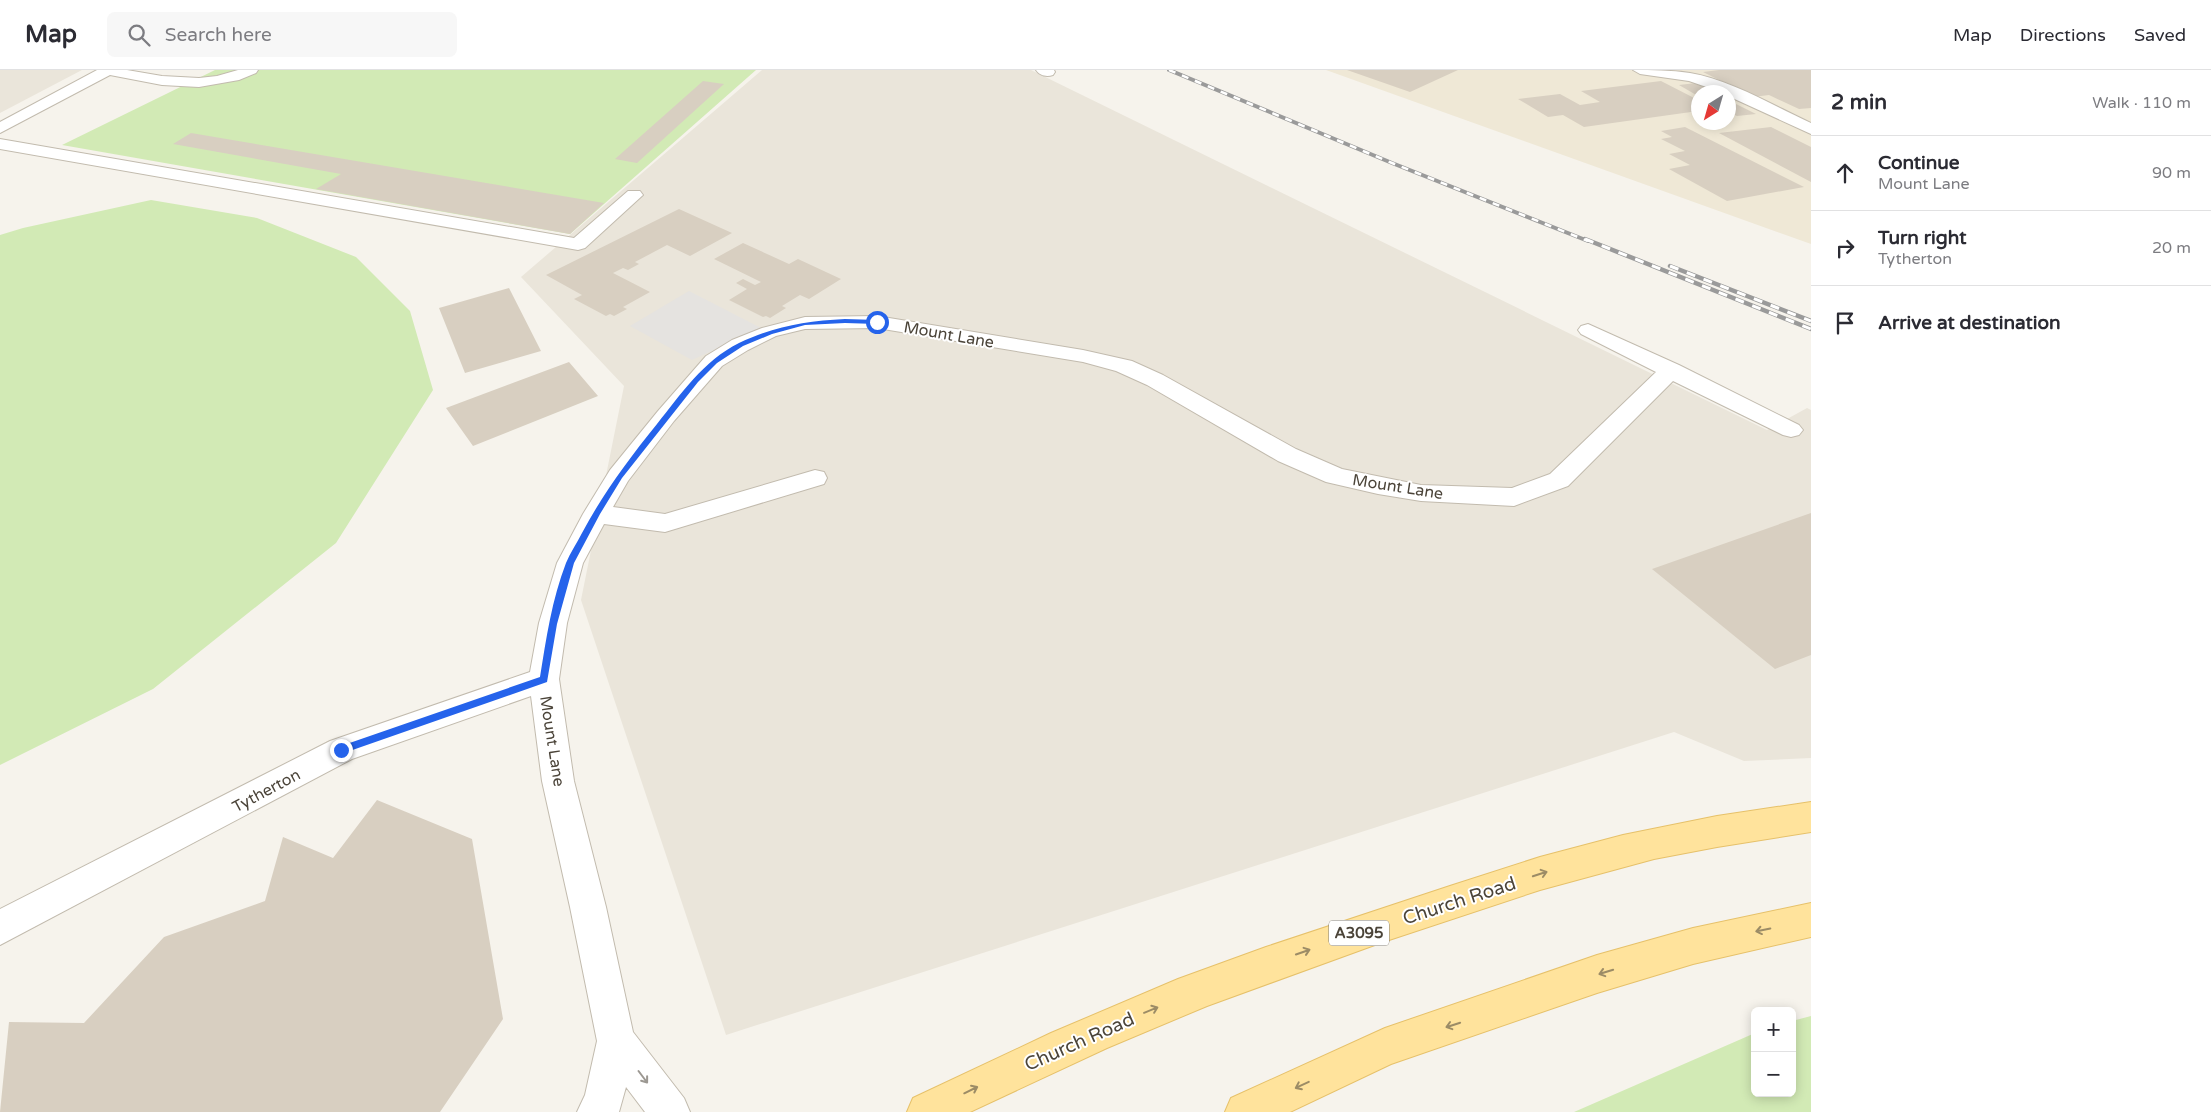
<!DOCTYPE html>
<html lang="en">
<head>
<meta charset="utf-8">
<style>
  :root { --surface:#fff; --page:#f7f7f7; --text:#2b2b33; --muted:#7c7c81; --line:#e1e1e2 }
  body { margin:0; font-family:"Varela Round",sans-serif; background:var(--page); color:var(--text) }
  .controls { position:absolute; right:15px; bottom:15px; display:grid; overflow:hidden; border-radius:8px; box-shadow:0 2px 12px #0003 }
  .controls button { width:45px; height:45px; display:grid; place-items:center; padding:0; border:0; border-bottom:1px solid var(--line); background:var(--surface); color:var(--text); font:25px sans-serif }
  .compass { position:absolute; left:1691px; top:15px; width:45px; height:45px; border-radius:50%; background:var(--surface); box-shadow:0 2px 12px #0003; rotate:217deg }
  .stop { position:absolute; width:15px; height:15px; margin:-11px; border:4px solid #2563eb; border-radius:50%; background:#fff }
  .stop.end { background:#2563eb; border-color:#fff; box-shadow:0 1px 5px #0008 }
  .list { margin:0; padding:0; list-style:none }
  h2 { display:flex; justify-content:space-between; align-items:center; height:65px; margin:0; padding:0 20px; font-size:21px }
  h2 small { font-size:16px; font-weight:400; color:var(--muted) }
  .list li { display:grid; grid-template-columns:32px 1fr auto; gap:15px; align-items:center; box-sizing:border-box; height:75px; padding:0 20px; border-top:1px solid var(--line) }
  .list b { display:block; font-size:19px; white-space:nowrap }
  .list p { margin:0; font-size:16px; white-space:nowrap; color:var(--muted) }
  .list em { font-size:16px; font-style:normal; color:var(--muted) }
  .icon { flex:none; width:28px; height:28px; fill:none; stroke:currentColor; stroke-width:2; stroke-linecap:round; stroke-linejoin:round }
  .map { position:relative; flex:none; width:1811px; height:1042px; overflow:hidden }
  header { display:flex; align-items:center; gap:30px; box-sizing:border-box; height:70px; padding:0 25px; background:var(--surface); border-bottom:1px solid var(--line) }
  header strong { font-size:24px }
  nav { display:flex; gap:28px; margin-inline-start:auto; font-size:18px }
  .search { width:350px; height:45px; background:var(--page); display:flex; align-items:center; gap:12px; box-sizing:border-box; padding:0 18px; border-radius:8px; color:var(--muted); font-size:19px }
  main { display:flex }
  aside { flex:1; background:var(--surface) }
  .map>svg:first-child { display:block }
  .residential { fill:#eae5da }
  .education { fill:#efe8d6; fill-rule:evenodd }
  .green { fill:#d2eab5 }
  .parking { fill:#e5e3e0 }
  .building { fill:#d8cfc1 }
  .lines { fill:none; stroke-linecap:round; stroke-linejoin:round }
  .minor-casing { stroke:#c2bbae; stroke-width:2 }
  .major-casing { stroke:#e6c16a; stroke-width:2 }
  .minor { fill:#fff; fill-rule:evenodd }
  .major { fill:#ffe39c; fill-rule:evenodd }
  .rail-far1-casing { stroke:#9a9a9a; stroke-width:4 }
  .rail-casing { stroke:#9a9a9a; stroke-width:4.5 }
  .rail-far1 { stroke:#fff; stroke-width:2.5; stroke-dasharray:7; stroke-linecap:butt }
  .rail { stroke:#fff; stroke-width:3; stroke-dasharray:9; stroke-linecap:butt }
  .oneway { stroke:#9c8c66 }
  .oneway2 { stroke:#9c9892 }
  .route { fill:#2563eb }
  .labels { text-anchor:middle; stroke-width:4; stroke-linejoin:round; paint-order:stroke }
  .shield { fill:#fff; stroke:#817c74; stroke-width:1 }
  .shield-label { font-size:15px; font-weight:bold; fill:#4b4439 }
  .street-label { font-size:16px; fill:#4b4439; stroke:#fff }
  .near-street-label { font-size:19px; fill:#4b4439; stroke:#fff }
</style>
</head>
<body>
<header>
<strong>Map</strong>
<div class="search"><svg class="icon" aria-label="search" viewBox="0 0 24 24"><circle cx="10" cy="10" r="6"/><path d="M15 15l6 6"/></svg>Search here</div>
<nav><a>Map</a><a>Directions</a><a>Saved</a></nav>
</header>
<main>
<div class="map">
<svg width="1811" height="1042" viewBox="0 0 1811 1042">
  <rect width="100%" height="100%" fill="#f6f3ec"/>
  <!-- residential -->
  <path class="residential" d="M0 0H82L0 43Z
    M762 0H1031L1767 360 1807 338 1811 340V688L1744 691 1674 662 726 965 581 530 624 316 521 207Z"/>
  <!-- education -->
  <path class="education" d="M1326 0H1811V174ZM1698 22H1728V52H1698Z"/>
  <!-- green -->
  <path class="green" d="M215 0H756L570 164 62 75Z
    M151 130 257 148 356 187 410 241 433 320 336 473 153 619 0 695V165L23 158Z
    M1811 946V1042H1574L1755 963V1023H1792V951Z"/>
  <!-- parking -->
  <path class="parking" d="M689 221 761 258 692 290 630 256Z"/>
  <!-- building -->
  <path class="building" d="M1347 0H1458L1410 22Z
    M1719 0H1811V38L1799 39 1769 25 1753 27 1703 2Z
    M703 11 724 14 637 93 615 89Z
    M1661 11 1698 30V41L1584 57 1563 45 1548 47 1518 29 1560 24 1580 35 1600 32 1581 21Z
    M1696 13 1714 22H1698V26L1679 15Z
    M1728 30 1756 44 1737 46 1728 42Z
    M1685 57 1804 117 1727 131 1669 99 1690 95 1669 84 1685 81 1661 69 1672 67 1661 61Z
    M1771 57 1811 77V112L1719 63Z
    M191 63 604 133 570 164 316 119 341 104 173 74Z
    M679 139 732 163 690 186 667 175 635 192 639 194 628 200 623 198 613 203 650 222 623 237 627 239 614 246 610 244 606 246 574 229 582 225 546 205Z
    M743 173 789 194 798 189 841 209 809 229 800 225 782 236 786 238 770 248 766 246 763 247 729 230 747 219 736 213 743 209 755 215 761 212 714 189Z
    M509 218 541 281 465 303 439 238Z
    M569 292 598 326 473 376 446 338Z
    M1811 443V585L1775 599 1652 499Z
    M377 730 472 769 503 949 440 1042H0L9 952 84 953 164 867 265 831 283 767 333 788Z"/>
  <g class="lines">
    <defs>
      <path id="minor" d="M97 0H127L162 6 199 8 217 6 238 0H258L256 3 239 10 199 17 162 15 110 5 0 63V52Z
        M1036 0H1054L1055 2 1053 5C1047 7 1040 6 1036 0Z
        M1633 0C1652 0 1671 0 1690 3 1731 10 1774 36 1811 53V64L1728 26V22H1721L1689 11 1640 4Z
        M0 69 574 168 628 121H640L643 125 585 178 578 180 0 79Z
        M877 246 1083 280 1132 291 1163 305 1296 379 1342 399 1421 415 1512 418 1550 404 1656 302 1581 264 1578 260 1581 256 1588 254 1679 295 1799 355 1803 360 1799 365 1791 367 1783 365 1673 311 1568 416 1514 436 1421 431 1378 424 1326 412 1278 391 1147 315 1116 301 1083 292 877 258 805 259 776 266 748 280 722 296 674 351 628 411 613 437 665 444 815 400 824 402 827 408 824 414 665 462 604 454 583 493 567 553 559 609 574 711 606 837 633 962 684 1028 690 1042H645L626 1017 619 1042H577L585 1025 597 971 570 837 542 711 531 626 352 689 0 875V839L330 671 530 602 539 553 557 493 583 444 610 400 658 341 706 286 732 270 762 258 805 247Z"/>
      <path id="major" d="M1811 732V762L1717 777 1654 789 1540 820 1383 872 1207 936 1107 978 970 1042H907L913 1028 1051 963 1178 909 1266 877 1450 816 1540 787 1623 765 1717 746Z
        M1811 833V867L1693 894 1597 923 1391 994 1290 1042H1225L1231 1028 1385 958 1597 885 1693 858Z"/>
    </defs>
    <!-- minor casing -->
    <use href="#minor" class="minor-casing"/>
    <!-- major casing -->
    <use href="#major" class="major-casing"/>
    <!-- minor -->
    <use href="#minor" class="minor"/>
    <!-- major -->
    <use href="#major" class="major"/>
    <defs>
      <path id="rail-far1" d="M1169 0 1392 93 1588 171"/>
      <path id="rail" d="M1585 169 1811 259
        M1670 196 1811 251"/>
    </defs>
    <!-- rail-far1 casing -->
    <use href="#rail-far1" class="rail-far1-casing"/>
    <!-- rail casing -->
    <use href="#rail" class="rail-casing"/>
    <!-- rail-far1 -->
    <use href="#rail-far1" class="rail-far1"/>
    <!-- rail -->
    <use href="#rail" class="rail"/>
  </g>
  <!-- one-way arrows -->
  <defs><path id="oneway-shaft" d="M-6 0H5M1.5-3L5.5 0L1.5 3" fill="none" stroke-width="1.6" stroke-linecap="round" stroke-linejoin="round" transform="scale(1.25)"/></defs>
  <g class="oneway">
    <use href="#oneway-shaft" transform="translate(1540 804) rotate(-18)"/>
    <use href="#oneway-shaft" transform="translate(1763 860) rotate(168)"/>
    <use href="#oneway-shaft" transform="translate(1303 882) rotate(-19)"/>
    <use href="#oneway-shaft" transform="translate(1606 902) rotate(163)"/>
    <use href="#oneway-shaft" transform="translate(1151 940) rotate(-22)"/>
    <use href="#oneway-shaft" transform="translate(1453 955) rotate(162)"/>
    <use href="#oneway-shaft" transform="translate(1302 1015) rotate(155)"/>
    <use href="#oneway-shaft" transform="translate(971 1020) rotate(-26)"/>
  </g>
  <use class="oneway2" href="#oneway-shaft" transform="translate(643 1007) rotate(53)"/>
  <!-- route -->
  <path class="route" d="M845 249 877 250 880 252 877 254 845 253 805 255 772 264 743 276 717 293 698 312 622 408 600 444 574 493 557 554 547 612 341 684 338 683V677L540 607C546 569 552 529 566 493 570 483 577 473 582 463 604 422 628 390 657 354 681 324 703 291 739 273 775 256 806 251 845 249Z"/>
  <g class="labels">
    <!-- shield labels -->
    <rect class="shield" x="1329" y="850.5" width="60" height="25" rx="4"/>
    <g class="shield-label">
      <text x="1359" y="868">A3095</text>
    </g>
    <!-- street labels -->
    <g class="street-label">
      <text transform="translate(949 264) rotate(10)" y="6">Mount Lane</text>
      <text transform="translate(1398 416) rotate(9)" y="6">Mount Lane</text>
      <text transform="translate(553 671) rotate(81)" y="6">Mount Lane</text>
      <text transform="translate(266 720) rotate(-28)" y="6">Tytherton</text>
    </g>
    <!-- near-street labels -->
    <g class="near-street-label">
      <text transform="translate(1459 830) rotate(-18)" y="7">Church Road</text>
      <text transform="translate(1079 971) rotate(-24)" y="7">Church Road</text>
    </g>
  </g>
</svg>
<div class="controls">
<button>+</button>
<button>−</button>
</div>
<svg class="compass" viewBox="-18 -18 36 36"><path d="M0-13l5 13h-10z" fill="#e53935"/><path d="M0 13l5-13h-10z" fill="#7c7c81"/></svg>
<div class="stop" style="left:877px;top:252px"></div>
<div class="stop end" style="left:341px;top:680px"></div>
</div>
<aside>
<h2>2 min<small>Walk · 110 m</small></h2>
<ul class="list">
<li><svg class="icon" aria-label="ahead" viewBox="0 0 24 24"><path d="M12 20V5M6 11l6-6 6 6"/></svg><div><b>Continue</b><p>Mount Lane</p></div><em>90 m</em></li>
<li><svg class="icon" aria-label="right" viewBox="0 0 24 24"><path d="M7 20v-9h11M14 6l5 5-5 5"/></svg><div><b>Turn right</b><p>Tytherton</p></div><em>20 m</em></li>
<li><svg class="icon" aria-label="arrive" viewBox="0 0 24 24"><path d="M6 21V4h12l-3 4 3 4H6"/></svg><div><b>Arrive at destination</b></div></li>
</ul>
</aside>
</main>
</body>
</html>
